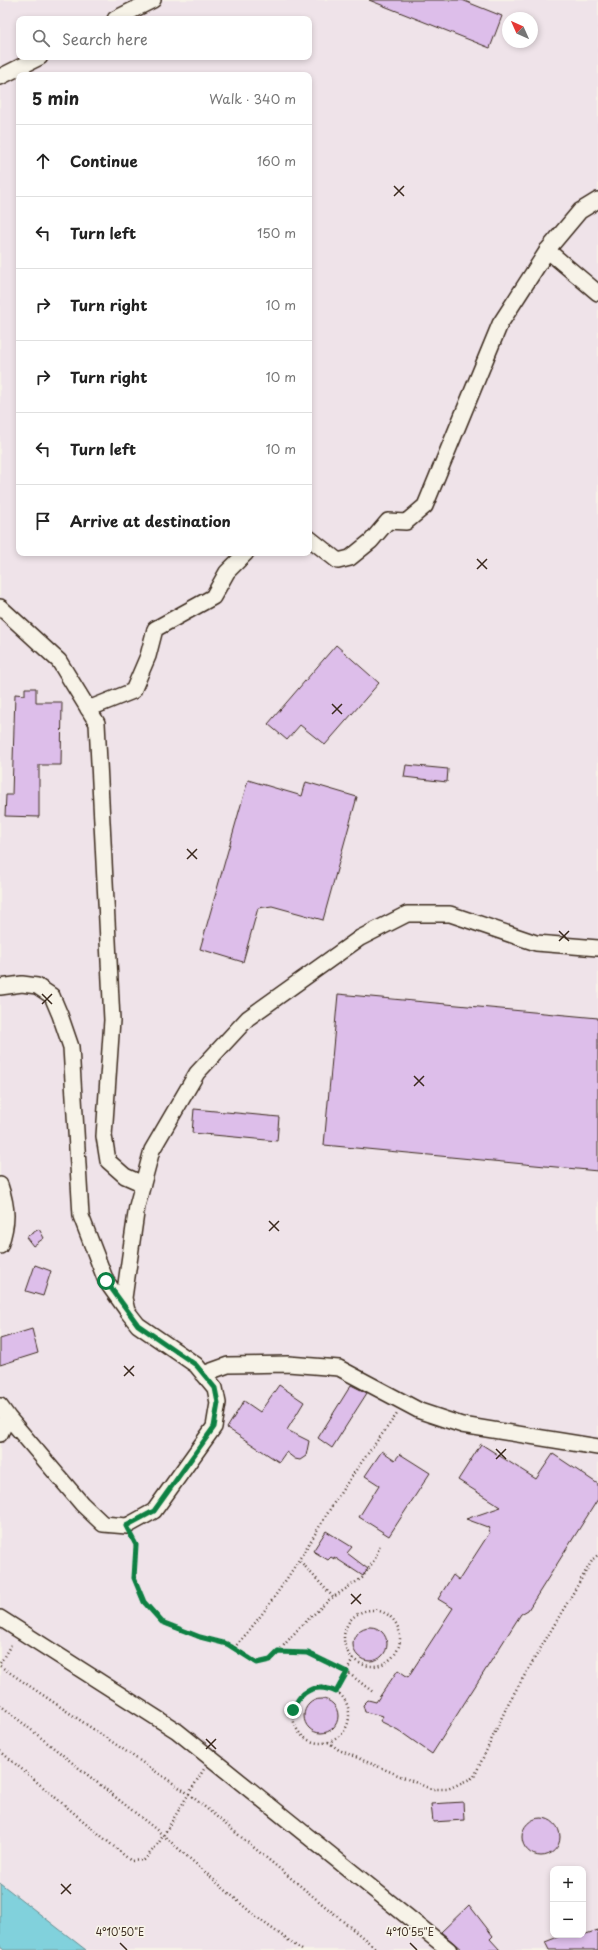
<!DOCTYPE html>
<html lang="en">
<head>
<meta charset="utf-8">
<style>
  :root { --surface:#fff; --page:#f6f6f6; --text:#222; --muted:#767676; --line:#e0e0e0 }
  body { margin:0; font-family:"Playpen Sans",sans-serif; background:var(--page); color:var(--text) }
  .controls { position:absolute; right:12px; bottom:12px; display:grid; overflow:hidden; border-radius:8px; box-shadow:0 2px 6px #0003 }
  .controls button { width:36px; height:36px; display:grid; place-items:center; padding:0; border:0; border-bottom:1px solid var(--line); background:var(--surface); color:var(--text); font:20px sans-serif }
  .compass { position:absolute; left:502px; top:12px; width:36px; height:36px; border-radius:50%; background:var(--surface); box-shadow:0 2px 6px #0003; rotate:315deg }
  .stop { position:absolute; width:12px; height:12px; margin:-9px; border:3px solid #0b8043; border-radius:50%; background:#fff }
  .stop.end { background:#0b8043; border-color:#fff; box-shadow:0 1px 4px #0008 }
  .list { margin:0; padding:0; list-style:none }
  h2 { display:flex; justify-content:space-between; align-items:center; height:52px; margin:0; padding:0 16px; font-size:17px }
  h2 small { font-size:13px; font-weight:400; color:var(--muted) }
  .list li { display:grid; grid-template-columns:26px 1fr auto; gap:12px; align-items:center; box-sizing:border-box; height:72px; padding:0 16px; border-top:1px solid var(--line) }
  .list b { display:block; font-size:15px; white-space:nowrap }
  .list em { font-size:13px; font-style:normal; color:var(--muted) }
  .icon { flex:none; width:22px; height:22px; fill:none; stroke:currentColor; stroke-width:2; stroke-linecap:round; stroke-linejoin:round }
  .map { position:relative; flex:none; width:598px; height:1950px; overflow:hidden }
  .search { position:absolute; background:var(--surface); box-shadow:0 2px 6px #0003; left:16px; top:16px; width:296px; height:44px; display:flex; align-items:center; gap:10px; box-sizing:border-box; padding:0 14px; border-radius:8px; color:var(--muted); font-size:15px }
  .panel { position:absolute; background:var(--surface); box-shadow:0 2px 6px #0003; left:16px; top:72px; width:296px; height:484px; border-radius:8px }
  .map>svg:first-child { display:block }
  .built { fill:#efe3e9; fill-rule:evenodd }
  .water { fill:#81d1dc; stroke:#658e90 }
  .building { fill:#ddbeea; stroke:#3b2a1e }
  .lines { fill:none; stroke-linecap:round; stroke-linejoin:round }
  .minor-casing { stroke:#3b2a1e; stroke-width:18 }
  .path { stroke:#3b2a1e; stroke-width:2.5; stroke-dasharray:1 3; stroke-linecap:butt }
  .minor { stroke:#f7f3e8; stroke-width:15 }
  .route { stroke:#0b8043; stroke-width:5 }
  .ticks { fill:none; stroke:#3b2a1e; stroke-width:1.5 }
  .ticks-label { font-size:10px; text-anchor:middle; fill:#3b2a1e; stroke:#f7f3e8; stroke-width:3.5; stroke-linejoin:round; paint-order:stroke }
</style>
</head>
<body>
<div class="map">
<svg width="598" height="1950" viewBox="0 0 598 1950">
  <rect width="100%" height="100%" fill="#f7f3e8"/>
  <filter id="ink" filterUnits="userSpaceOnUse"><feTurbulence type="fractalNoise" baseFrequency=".025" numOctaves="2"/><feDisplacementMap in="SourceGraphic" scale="8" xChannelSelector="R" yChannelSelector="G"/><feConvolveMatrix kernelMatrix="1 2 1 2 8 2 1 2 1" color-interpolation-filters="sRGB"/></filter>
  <g filter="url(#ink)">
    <!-- built -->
    <path class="built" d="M0 0H598V1950H0ZM508 18H532V42H508ZM19 19H309V57H19ZM19 75H309V553H19ZM553 1869H583V1935H553Z"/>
    <!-- water -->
    <path class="water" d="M0 1883 86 1950H4L0 1947Z"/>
    <!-- building -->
    <path class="building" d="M369 0H462L502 16 490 48Z
      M336 645 379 683 325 745 300 725 287 740 268 724Z
      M25 688H36V702H62L61 765H39V817L5 816 6 795H12L15 694 25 695Z
      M406 765 448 769 447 782 404 777Z
      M248 780 302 796 306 782 357 797 323 920 272 906 258 908 243 962 200 949Z
      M338 994 598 1018V1171L324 1145Z
      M194 1109 279 1117 277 1141 192 1133Z
      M39 1229 44 1238 33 1246 26 1237Z
      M35 1265 51 1271 43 1296 26 1291Z
      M32 1329 38 1353 0 1365V1339Z
      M279 1385 304 1402 287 1430 309 1441 306 1456 300 1460 295 1459 286 1452 279 1462 227 1428 244 1401 260 1412Z
      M351 1385 367 1393 332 1448 318 1438Z
      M481 1444 536 1479 553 1454 598 1484V1499L528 1610 521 1614 432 1754 398 1730 380 1721 383 1716 365 1712 363 1705 368 1700 376 1702 398 1670 408 1677 453 1608 438 1599 453 1575 459 1580 490 1532 488 1531 490 1528 466 1519 501 1507 458 1480Z
      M382 1451 395 1460 400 1454 430 1473 389 1536 359 1517 379 1485 365 1476Z
      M326 1531 352 1547 347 1553 368 1569 363 1576 334 1557V1559L331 1557 328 1560 313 1551Z
      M353 1644a17 17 0 1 1 34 0a17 17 0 1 1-34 0Z
      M304 1716a17 17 0 1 1 34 0a17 17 0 1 1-34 0Z
      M463 1802 464 1820 433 1822 431 1804Z
      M522 1837a19 19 0 1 1 38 0a19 19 0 1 1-38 0Z
      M469 1905 493 1936 490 1939 500 1950H462L441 1932Z
      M598 1930V1950H549L545 1942 563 1935H583Z"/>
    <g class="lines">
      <defs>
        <path id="minor" d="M115 19 153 0
          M0 77 40 57
          M547 250 598 293
          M309 538 338 561 350 558 371 541 388 521 406 522 425 506 500 324 549 248 580 211 598 200
          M0 607 59 661 97 723 112 1020 104 1136 108 1161 125 1176 143 1184
          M88 709 133 691 148 656 155 629 213 597 227 572 246 553
          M0 987 22 984 37 986 52 996 60 1015 71 1047 81 1216 106 1281 126 1309
          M0 1185C8 1209 8 1222 0 1246
          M203 1374 228 1365 288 1364 339 1368 420 1411 462 1425 598 1447
          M0 1406 8 1417 0 1434
          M8 1417 82 1504 103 1524 127 1526 154 1511 214 1427 218 1403 215 1388 196 1365 138 1325 127 1311 124 1298 137 1206 152 1150 197 1073 248 1018 360 938 407 914H450L536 943 598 948
          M0 1618 177 1731 449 1950"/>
      </defs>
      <!-- minor casing -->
      <use href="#minor" class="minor-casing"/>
      <!-- path -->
      <path class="path" d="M132 1538 136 1545 134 1578 144 1602 162 1622 199 1637 227 1643 257 1663 271 1660 300 1627 329 1600 362 1578 375 1559 380 1545
        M300 1561 333 1597
        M344 1638a28 28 0 1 1 56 0a28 28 0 1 1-56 0Z
        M234 1648C273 1605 302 1555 332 1506 352 1474 375 1444 397 1414
        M278 1652 308 1653 347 1672 373 1692
        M0 1663 12 1643
        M0 1666 189 1794 378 1950
        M293 1715a28 28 0 1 1 56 0a28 28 0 1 1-56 0Z
        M336 1692 353 1659
        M0 1705 163 1835 256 1917 302 1950
        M328 1742 339 1750 431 1789H448L474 1777 509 1702 593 1559 598 1555
        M0 1751 131 1861 144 1860 158 1844 204 1769"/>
      <!-- minor -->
      <use href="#minor" class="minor"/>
    </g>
  </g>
  <g class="lines" filter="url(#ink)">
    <!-- route -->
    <path class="route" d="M106 1281 138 1325 196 1365 215 1388 218 1403 214 1427 154 1511 126 1526 136 1545 134 1578 144 1602 162 1622 200 1637 227 1644 257 1663 270 1660 278 1652 308 1653 347 1672 336 1692C316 1683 300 1690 293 1710"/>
  </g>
  <!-- ticks -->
  <path class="ticks" d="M394 186 404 196M394 196 404 186M477 559 487 569M477 569 487 559M332 704 342 714M332 714 342 704M187 849 197 859M187 859 197 849M559 931 569 941M559 941 569 931M42 994 52 1004M42 1004 52 994M414 1076 424 1086M414 1086 424 1076M269 1221 279 1231M269 1231 279 1221M124 1366 134 1376M124 1376 134 1366M496 1449 506 1459M496 1459 506 1449M351 1594 361 1604M351 1604 361 1594M206 1739 216 1749M206 1749 216 1739M61 1884 71 1894M61 1894 71 1884M120 1943 127 1950M410 1943 417 1950"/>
  <g class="ticks-label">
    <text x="120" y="1936">4°10'50"E</text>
    <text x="410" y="1936">4°10'55"E</text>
  </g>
</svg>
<div class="controls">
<button>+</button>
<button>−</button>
</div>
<svg class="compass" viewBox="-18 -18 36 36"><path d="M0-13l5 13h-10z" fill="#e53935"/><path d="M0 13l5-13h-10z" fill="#767676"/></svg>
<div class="stop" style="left:106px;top:1281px"></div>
<div class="stop end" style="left:293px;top:1710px"></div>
<div class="search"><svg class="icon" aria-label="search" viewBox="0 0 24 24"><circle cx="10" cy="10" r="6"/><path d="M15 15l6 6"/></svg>Search here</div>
<section class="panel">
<h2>5 min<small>Walk · 340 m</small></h2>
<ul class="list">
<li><svg class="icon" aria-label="ahead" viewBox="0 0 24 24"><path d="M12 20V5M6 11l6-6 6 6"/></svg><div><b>Continue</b></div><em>160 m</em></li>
<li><svg class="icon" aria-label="left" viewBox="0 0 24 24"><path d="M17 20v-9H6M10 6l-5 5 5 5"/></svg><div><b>Turn left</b></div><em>150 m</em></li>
<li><svg class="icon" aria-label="right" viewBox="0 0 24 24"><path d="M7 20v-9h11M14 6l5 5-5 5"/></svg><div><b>Turn right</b></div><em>10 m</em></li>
<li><svg class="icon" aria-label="right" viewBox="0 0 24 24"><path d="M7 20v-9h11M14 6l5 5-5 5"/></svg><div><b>Turn right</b></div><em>10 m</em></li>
<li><svg class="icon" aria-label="left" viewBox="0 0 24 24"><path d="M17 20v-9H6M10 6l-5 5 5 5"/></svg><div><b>Turn left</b></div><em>10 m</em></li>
<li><svg class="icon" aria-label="arrive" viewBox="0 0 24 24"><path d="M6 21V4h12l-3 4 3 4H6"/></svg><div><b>Arrive at destination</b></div></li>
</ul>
</section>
</div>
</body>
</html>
